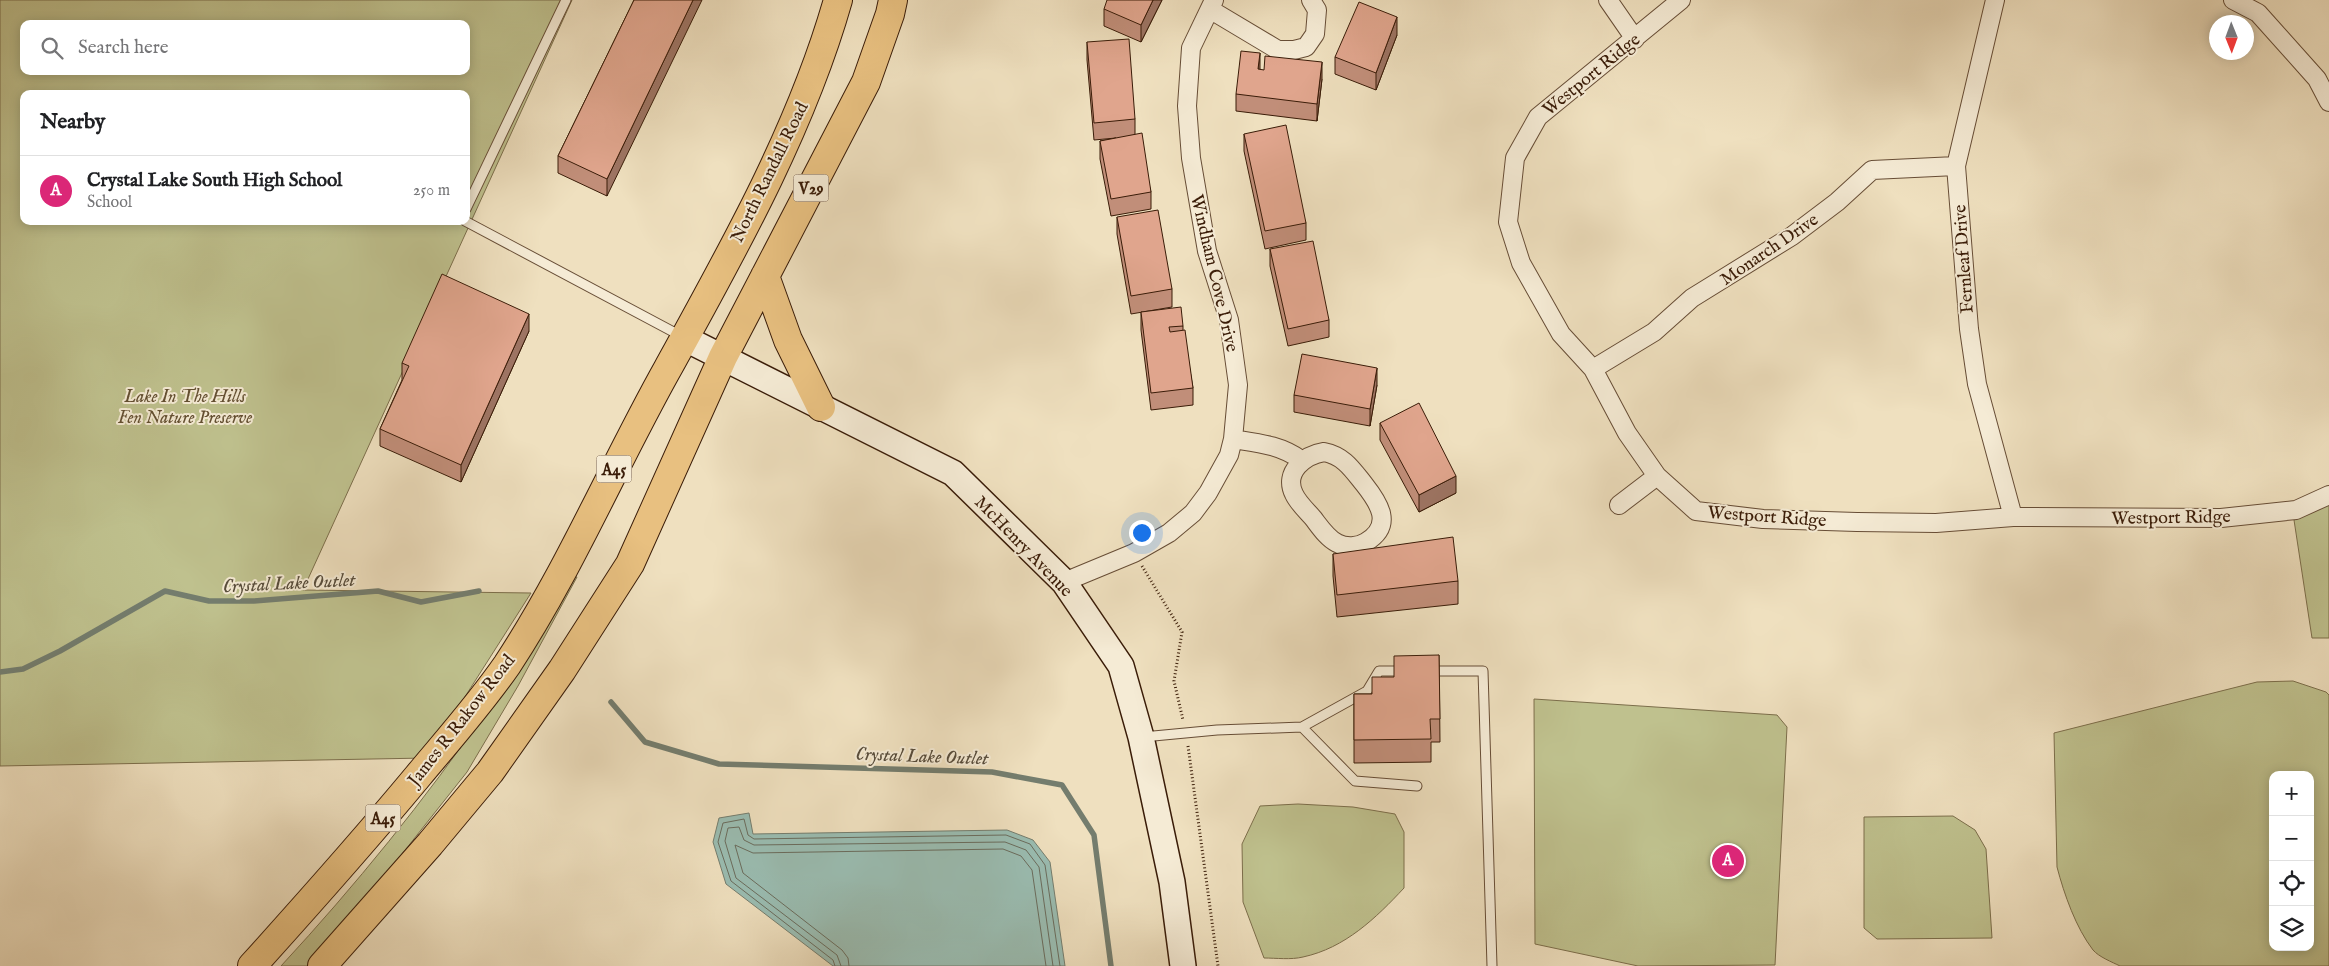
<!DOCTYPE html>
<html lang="en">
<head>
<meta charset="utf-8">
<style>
  :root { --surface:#fff; --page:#f6f6f6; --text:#202124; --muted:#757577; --line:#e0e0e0; --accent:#db2777 }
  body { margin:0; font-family:"IM FELL English",serif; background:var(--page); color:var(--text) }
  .controls { position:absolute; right:15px; bottom:15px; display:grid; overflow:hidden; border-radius:10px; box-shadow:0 2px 12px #0003 }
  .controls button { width:45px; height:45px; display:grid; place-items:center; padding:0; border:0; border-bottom:1px solid var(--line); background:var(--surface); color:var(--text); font:25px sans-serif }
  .compass { position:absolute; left:2209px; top:15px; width:45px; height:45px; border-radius:50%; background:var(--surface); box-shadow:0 2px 12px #0003; rotate:179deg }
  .you { position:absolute; left:1141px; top:532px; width:18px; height:18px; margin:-12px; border:4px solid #fff; border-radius:50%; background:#1a73e8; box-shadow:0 0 0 8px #1a73e833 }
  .badge { display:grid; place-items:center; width:32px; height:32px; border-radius:50%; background:var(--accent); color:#fff; font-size:16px; font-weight:700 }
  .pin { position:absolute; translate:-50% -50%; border:2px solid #fff; box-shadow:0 1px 5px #0006 }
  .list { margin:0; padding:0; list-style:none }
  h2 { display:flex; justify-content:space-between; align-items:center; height:65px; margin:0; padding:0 20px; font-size:21px }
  h2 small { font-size:16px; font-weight:400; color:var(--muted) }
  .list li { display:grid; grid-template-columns:32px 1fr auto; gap:15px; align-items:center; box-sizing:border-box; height:70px; padding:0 20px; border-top:1px solid var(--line) }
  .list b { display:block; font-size:19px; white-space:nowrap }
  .list p { margin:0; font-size:16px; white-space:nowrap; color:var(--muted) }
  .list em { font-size:16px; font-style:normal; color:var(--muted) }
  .icon { flex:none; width:28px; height:28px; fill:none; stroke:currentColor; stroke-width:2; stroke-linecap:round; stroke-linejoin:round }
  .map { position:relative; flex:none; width:2329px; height:966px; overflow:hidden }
  .search { position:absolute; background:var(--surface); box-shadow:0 2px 12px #0003; left:20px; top:20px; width:450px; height:55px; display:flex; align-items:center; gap:12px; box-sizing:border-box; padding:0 18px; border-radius:10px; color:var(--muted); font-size:19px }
  .panel { position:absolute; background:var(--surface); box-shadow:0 2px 12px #0003; left:20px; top:90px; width:450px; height:135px; border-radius:10px }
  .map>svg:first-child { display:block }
  .green { fill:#bfc18e; stroke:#7c6e4b; fill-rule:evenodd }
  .water { fill:#9abdb2; stroke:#747d6e }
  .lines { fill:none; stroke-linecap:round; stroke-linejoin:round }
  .shore { stroke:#6a6c5d; stroke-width:1 }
  .stream { stroke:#747d6e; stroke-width:5.5 }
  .lane-casing { stroke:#674d36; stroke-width:11 }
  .street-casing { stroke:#674d36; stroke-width:20 }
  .secondary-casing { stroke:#3a1c08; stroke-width:28 }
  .primary-casing { stroke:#3a1c08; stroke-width:30 }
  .path { stroke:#3a1c08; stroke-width:3; stroke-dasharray:1 2.5; stroke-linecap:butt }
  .lane { stroke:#f5ebd5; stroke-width:9 }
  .street { stroke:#f5ebd5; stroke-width:18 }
  .secondary { stroke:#f5ebd5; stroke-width:25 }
  .primary { stroke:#e8c080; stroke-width:28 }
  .wall { fill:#c18e79; stroke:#3a1c08 }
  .shaded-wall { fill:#9d7463; stroke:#3a1c08 }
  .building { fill:#e0a58d; stroke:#3a1c08 }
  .labels { text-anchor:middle; stroke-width:4; stroke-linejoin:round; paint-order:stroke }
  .shield { fill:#f5ebd5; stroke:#725a46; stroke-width:1 }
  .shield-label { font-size:16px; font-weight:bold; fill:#3a1c08 }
  .street-label { font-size:18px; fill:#3a1c08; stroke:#f5ebd5 }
  .park-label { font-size:18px; font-style:italic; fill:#624e30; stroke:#f5ebd5 }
  .water-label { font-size:19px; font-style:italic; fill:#574c3b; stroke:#f5ebd5 }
</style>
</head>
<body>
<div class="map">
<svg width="2329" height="966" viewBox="0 0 2329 966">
  <rect width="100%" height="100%" fill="#efe0bf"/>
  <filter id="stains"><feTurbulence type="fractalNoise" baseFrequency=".004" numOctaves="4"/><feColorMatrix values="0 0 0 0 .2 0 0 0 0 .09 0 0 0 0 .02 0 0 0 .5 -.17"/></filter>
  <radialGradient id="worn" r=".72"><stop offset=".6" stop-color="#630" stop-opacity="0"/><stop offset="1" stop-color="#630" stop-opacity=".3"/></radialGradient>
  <!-- green -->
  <path class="green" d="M0 0H572L303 590 531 593 426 758 0 766ZM24 24H466V71H24ZM24 94H466V221H24Z
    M2329 500V638H2312L2294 520Z
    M573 576 577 577 518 686 467 772 356 912 307 966H281C355 886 425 800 487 710 517 666 544 620 573 576Z
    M2293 681 2326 692 2329 695V966H2120C2112 962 2099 957 2093 950 2076 928 2064 894 2057 867L2054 733 2257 682ZM2273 775H2310V947H2273Z
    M1534 699 1777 715 1787 727 1775 965 1638 966 1535 944Z
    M1298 804 1353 807 1395 814 1404 832V888C1376 918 1345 948 1303 957 1291 960 1276 958 1264 958L1243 902 1242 844 1260 806Z
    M1953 816 1975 830 1986 849 1992 938 1877 939 1864 928V817Z"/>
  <!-- water -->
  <path class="water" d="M749 813 753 834 1007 830 1033 840 1050 862 1065 966H833L726 884 713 842 719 818Z"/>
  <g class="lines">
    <!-- shore -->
    <path class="shore" d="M835 966 833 960 731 881 718 842 723 823 744 819 748 835 754 839 1006 835 1030 844 1045 865 1060 966
      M841 966 837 955 736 878 725 841 728 828 739 827 744 840 754 845 1005 842 1026 850 1039 867 1053 966
      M849 966 848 958 842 950 743 873 735 845 753 853 1003 849 1021 856 1032 870 1046 966"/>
    <!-- stream -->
    <path class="stream" d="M0 672 23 669 60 651 165 591 209 601H254L378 591 421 602 479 591
      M611 702 645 742 719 764 992 772 1062 785 1094 835 1111 966"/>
    <defs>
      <path id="lane" d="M466 209 566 0
        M465 221 683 337
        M1429 671H1483L1492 966
        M1302 727 1367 691 1379 671H1406
        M1143 737 1217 730 1302 727 1355 781 1417 786"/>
      <path id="street" d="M1608 0 1635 39
        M1681 0 1538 117 1515 158 1508 222 1521 263 1561 334 1593 369 1627 433 1657 476 1696 511 1763 519 1857 522 1936 523 2013 517 2221 518 2296 510 2329 495
        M1995 0 1956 166 1969 329 1977 384 2013 517
        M2233 0 2258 13 2317 79 2329 102
        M1211 10 1278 50H1294L1306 47 1315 34 1317 10 1311 0
        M1593 369 1654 332 1692 298 1792 236 1837 202 1872 170 1956 166
        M1233 439C1258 443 1281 445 1301 460
        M1324 452C1344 456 1352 469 1364 484 1379 503 1394 525 1366 542 1358 547 1346 548 1337 543 1327 538 1320 527 1313 518 1307 511 1298 503 1294 494 1283 472 1305 455 1324 452Z
        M1619 505 1657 476
        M1064 582 1134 553 1169 533 1193 513 1208 493 1229 455 1233 439 1238 385 1229 320 1207 251 1191 158 1187 106 1191 48 1214 0"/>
      <path id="secondary" d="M684 338 953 473 1064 582 1121 666 1141 737 1172 882 1183 966"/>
      <path id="primary" d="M765 276 788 340 821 407
        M252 966C308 904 364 841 418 776 448 740 480 704 507 665 569 571 613 466 668 368 733 250 801 130 838 0
        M322 966 430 844 490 772 562 670 630 564 723 357 866 82 890 14 893 0"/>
    </defs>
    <!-- lane casing -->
    <use href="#lane" class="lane-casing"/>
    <!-- street casing -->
    <use href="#street" class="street-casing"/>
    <!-- secondary casing -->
    <use href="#secondary" class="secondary-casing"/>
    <!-- primary casing -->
    <use href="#primary" class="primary-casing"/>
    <!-- path -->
    <path class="path" d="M1142 566 1182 632 1174 681 1183 720
      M1188 746 1218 966"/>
    <!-- lane -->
    <use href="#lane" class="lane"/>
    <!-- street -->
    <use href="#street" class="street"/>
    <!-- secondary -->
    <use href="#secondary" class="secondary"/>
    <!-- primary -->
    <use href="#primary" class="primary"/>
  </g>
  <!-- wall -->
  <path class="wall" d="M634 0 607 196 558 173V156Z
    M1162 0 1141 42 1104 26V9Z
    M1397 35 1376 90 1335 74V57Z
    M1087 42 1135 119V135L1151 192V209L1111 216 1100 159V141L1116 138 1094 140 1087 60Z
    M1260 70 1322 79 1317 121 1236 111V94Z
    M1244 134 1306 223V240L1265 249 1244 151Z
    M1117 217 1172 289V307L1131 314 1117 234Z
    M1270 249 1329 320V337L1288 346 1270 266Z
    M1141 312 1183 326V330L1193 388V405L1151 410 1141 330Z
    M529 331 461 482 380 446V429L402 380V363Z
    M1377 385 1370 426 1294 412V395Z
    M1380 423 1456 493 1419 512 1380 440Z
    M1333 554 1458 581V604L1337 617 1333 576Z
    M1439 655 1440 742H1431V762L1354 763V694H1372L1394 677Z"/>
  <!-- shaded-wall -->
  <path class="shaded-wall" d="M693 0H702L607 196V179Z
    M1153 0H1162L1141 42V25Z
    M1397 17V35L1376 90V73Z
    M1260 53V71L1258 69Z
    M1322 62V79L1317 121V104Z
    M529 314V331L461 482V465Z
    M1377 368V385L1370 426V409Z
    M1456 476V493L1419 512V495Z"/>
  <!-- building -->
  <path class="building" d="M634 0H693L607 179 558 156Z
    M1107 0H1153L1141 25 1104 9Z
    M1359 2 1397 17 1376 73 1335 57Z
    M1129 39 1135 119 1094 123 1087 42Z
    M1241 51 1260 53 1258 69 1264 70 1265 56 1322 62 1317 104 1236 94Z
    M1286 125 1306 223 1265 231 1244 134Z
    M1142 133 1151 192 1111 199 1100 141Z
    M1158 210 1172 289 1131 296 1117 217Z
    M1313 241 1329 320 1288 329 1270 249Z
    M442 274 529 314 461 465 380 429 409 366 402 363Z
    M1181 307 1183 326 1169 327 1170 332 1185 330 1193 388 1151 393 1141 312Z
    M1302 354 1377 368 1370 409 1294 395Z
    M1419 403 1456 476 1419 495 1380 423Z
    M1453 537 1458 581 1337 595 1333 554Z
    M1439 655 1440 719H1430L1431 739 1354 740V694H1372V677H1394V656Z"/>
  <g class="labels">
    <!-- shield labels -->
    <g class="shield">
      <rect x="793.5" y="174.5" width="35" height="27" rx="4"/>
      <rect x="596.5" y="455.5" width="35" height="27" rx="4"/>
      <rect x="365.5" y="804.5" width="35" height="27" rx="4"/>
    </g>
    <g class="shield-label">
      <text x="811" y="194">V29</text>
      <text x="614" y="475">A45</text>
      <text x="383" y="824">A45</text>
    </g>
    <!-- street labels -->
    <g class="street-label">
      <text transform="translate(1591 74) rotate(-39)" y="6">Westport Ridge</text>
      <text transform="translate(769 172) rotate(-64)" y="6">North Randall Road</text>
      <text transform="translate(1769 249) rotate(-34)" y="6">Monarch Drive</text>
      <text transform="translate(1963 259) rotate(-94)" y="6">Fernleaf Drive</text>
      <text transform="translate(1215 273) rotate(77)" y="6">Windham Cove Drive</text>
      <text transform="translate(1767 516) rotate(4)" y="6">Westport Ridge</text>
      <text transform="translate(2171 517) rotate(-1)" y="6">Westport Ridge</text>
      <text transform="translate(1024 546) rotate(46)" y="6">McHenry Avenue</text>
      <text transform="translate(461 720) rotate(-52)" y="6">James R Rakow Road</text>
    </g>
    <!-- park labels -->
    <g class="park-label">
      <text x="185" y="402">Lake In The Hills<tspan x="185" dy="21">Fen Nature Preserve</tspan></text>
    </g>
    <!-- water labels -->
    <g class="water-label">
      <text transform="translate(289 582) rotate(-3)" y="7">Crystal Lake Outlet</text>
      <text transform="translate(922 755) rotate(2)" y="7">Crystal Lake Outlet</text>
    </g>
  </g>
  <rect width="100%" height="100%" filter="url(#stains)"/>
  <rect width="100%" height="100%" fill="url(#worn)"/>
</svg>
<div class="controls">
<button>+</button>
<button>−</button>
<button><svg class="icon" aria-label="locate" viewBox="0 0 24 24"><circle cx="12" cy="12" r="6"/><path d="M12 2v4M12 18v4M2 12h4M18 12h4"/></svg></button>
<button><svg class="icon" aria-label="layers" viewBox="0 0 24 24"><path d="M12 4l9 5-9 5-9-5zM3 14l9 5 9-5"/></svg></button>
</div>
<svg class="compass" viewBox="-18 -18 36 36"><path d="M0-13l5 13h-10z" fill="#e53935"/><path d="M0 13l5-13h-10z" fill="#757577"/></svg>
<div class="you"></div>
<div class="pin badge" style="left:1728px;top:861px">A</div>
<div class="search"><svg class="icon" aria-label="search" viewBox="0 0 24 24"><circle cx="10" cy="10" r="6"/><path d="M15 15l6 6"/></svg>Search here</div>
<section class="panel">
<h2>Nearby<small></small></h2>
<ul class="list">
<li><span class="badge">A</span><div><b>Crystal Lake South High School</b><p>School</p></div><em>250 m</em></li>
</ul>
</section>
</div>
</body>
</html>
